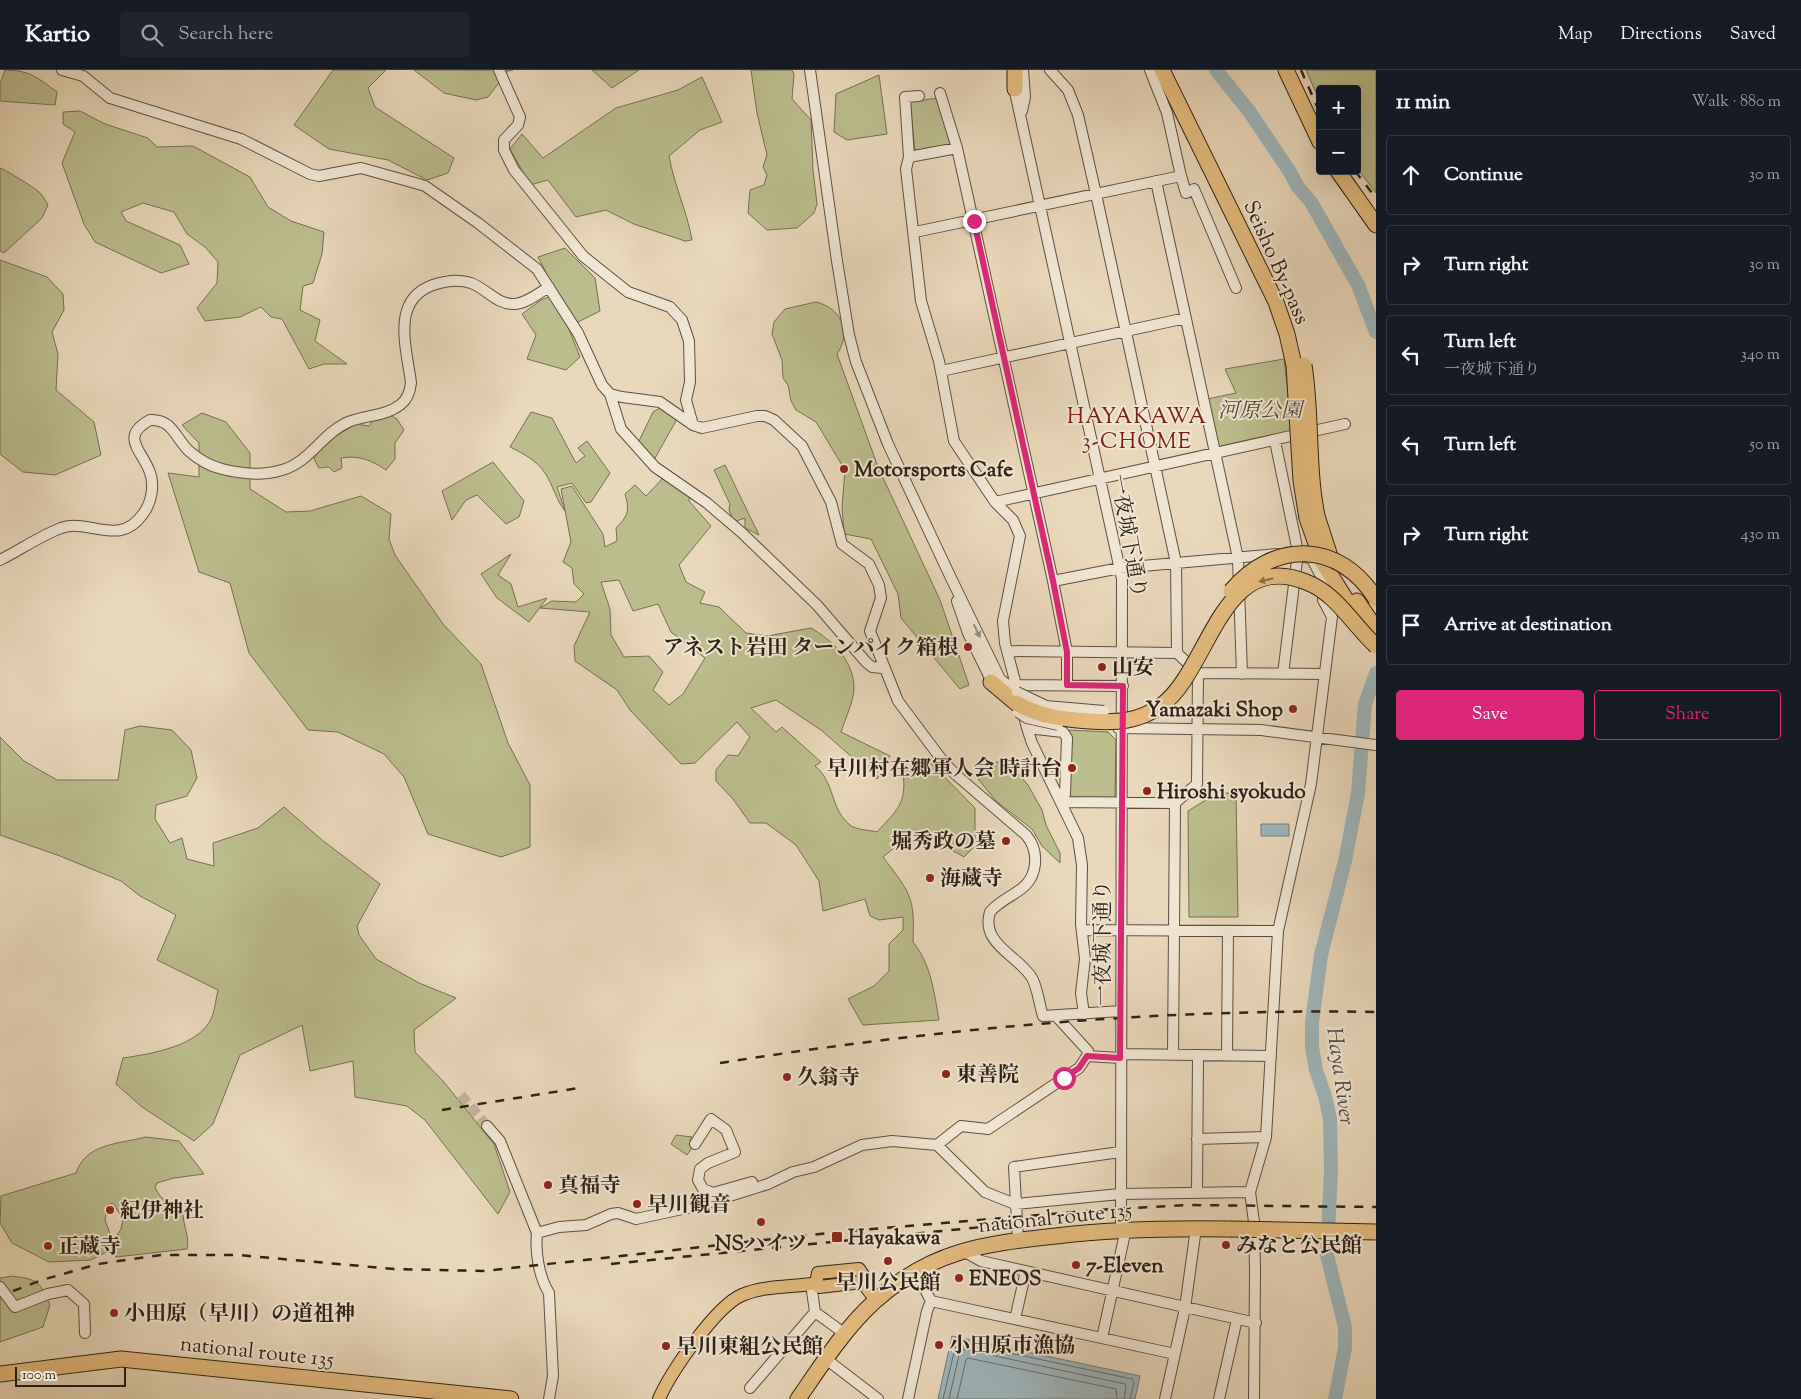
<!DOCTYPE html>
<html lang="en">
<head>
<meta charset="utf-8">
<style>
  :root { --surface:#171b24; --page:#20242c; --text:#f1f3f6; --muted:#9ea1a6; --line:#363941; --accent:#db2777 }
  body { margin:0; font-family:"Sorts Mill Goudy","Noto Serif JP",serif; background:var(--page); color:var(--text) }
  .controls { position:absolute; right:15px; top:15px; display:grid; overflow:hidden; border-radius:5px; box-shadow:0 5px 20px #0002 }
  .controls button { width:45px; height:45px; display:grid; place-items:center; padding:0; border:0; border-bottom:1px solid var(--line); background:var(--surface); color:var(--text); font:25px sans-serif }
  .scale { position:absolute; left:15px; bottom:12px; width:111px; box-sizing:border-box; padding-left:5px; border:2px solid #2e2116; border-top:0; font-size:14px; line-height:18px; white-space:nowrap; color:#2e2116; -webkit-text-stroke:4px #f1e6d2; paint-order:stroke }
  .stop { position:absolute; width:15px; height:15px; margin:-11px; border:4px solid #db2777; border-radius:50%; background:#fff }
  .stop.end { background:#db2777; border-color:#fff; box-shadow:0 1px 5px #0008 }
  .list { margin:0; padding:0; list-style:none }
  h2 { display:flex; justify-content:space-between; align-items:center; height:65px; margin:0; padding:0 20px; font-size:21px }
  h2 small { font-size:16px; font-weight:400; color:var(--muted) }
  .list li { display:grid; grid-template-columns:32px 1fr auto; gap:15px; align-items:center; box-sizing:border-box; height:80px; margin:0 10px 10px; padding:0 10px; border:1px solid var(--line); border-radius:5px }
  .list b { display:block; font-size:19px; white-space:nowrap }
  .list p { margin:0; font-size:16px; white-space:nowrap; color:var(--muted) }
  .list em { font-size:16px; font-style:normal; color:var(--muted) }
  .actions { display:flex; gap:10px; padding:15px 20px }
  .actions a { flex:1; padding:11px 0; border:1px solid var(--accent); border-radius:5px; text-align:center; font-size:18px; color:var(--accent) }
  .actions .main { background:var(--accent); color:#fff }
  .icon { flex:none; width:28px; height:28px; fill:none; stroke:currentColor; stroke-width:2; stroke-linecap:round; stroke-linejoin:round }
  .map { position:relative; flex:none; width:1376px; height:1329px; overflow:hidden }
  header { display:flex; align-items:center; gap:30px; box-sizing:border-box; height:70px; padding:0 25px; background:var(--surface); border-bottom:1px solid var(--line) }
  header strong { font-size:24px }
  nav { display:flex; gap:28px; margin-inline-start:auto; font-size:18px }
  .search { width:350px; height:45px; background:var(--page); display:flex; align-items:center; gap:12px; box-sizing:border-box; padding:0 18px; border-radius:5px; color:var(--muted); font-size:19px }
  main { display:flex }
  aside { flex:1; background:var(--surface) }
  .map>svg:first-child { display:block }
  .green { fill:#bcbd8c; stroke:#756f51; fill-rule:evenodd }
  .water { fill:#9eb6bc; stroke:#717a7a }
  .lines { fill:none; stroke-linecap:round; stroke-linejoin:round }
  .shore { stroke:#666c69; stroke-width:1 }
  .river { stroke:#9eb6bc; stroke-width:14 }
  .minor-tunnel { stroke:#c4b399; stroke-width:10; stroke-dasharray:10 5; stroke-linecap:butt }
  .minor-casing { stroke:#5d4f3f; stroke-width:12 }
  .major-casing { stroke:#2e2116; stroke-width:14 }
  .highway-casing { stroke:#2e2116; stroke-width:17 }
  .minor { stroke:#f1e6d2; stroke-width:10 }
  .major { stroke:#e5bc7d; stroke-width:12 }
  .highway { stroke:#e5bc7d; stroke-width:15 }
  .rail { stroke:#2e2116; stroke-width:2.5; stroke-dasharray:9 9; stroke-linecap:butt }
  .minor-bridge-casing { stroke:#5d4f3f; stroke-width:12; stroke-linecap:butt }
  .highway-bridge-casing { stroke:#2e2116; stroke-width:17; stroke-linecap:butt }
  .minor-bridge { stroke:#f1e6d2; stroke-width:10 }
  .highway-bridge { stroke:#e5bc7d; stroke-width:15 }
  .oneway { fill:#8a6e4a }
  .oneway2 { fill:#998d7d }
  .route { stroke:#db2777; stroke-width:6 }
  .poi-dot { fill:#8f2418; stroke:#f1e6d2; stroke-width:2 }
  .labels { text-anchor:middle; stroke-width:4; stroke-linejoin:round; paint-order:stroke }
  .street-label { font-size:21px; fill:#2e2116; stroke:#f1e6d2 }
  .park-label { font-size:21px; font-style:italic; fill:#524834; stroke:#f1e6d2 }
  .poi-label { font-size:21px; font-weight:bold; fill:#2e2116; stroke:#f1e6d2; text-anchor:start }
  .neighbourhood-label { font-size:22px; letter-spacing:1px; fill:#7a1f14; stroke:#f1e6d2 }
  .water-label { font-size:22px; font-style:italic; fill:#504e48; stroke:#f1e6d2 }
</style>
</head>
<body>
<header>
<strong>Kartio</strong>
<div class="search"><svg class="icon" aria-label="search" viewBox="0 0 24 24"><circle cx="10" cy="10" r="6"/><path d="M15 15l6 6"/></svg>Search here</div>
<nav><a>Map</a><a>Directions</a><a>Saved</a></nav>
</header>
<main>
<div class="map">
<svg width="1376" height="1329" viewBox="0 0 1376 1329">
  <rect width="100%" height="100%" fill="#ead8ba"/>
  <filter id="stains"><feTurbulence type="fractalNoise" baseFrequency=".004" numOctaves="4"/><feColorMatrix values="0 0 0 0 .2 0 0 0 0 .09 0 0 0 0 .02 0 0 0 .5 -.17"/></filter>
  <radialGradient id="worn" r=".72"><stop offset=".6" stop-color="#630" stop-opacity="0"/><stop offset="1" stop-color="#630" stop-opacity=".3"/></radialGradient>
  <!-- green -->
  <path class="green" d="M5 0C30 0 38 8 57 22L55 35 0 31V14Z
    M333 0H386L368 18 375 37 454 88 448 103 427 110 388 90 329 79 294 55Z
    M414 0H513L508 1 488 27 476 30 444 23Z
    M592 0H639L612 18Z
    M751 0H792L794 4 792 29 811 50 813 100 817 134 814 143 797 158 767 160 748 143 750 120 764 115 767 105 763 97 767 85 757 43Z
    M1306 0H1376V123L1357 98V19H1320V32Z
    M879 5 887 64 847 70 834 62 836 24Z
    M702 7 722 52 700 60 669 86C674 115 687 141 692 170L685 171 634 154 606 140 576 147 548 110 530 115 510 79 522 64 543 88 616 38 678 20Z
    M938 28 951 74 915 82 910 32Z
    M80 41 105 54 148 68 157 77 193 76 250 107 268 137 291 151 324 162 322 184 313 213 303 216 300 240 320 250 315 271 347 294H324L309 299 282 249 271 247 261 237 240 247 205 251 197 238 217 213 218 192 205 177 187 164 174 142 143 133 121 142 126 151 180 175 189 194 161 203 95 172 84 154 62 93 75 62 63 54V42Z
    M0 98C4 99 35 118 38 121 42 124 45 130 48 135L42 148 4 183 0 181Z
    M565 178 595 208 600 241 568 257 580 287 566 300 527 289 536 265 522 244 541 230 557 224 538 187Z
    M0 190 47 207 63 224 64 240 52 262 58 284 56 320 94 352 101 385 55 405 23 402 0 384Z
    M816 232C841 238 852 262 837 284L878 397 940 530 969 615 960 619 901 548 898 524 871 469 844 464 842 437 845 400 816 352 796 340 791 331 788 315 783 308 782 290 772 264 774 252 785 239Z
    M1284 289 1293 363 1218 379 1207 329 1236 323 1225 299Z
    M660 338 677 349 654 390 638 373 653 342Z
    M531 342 552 348 576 393 585 386 578 378 587 371 610 403 591 432 586 433 572 413 557 417 565 441C556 430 553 415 545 403 536 390 524 384 510 377Z
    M202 343 226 352 250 383V419L286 442 310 441 361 426 391 444 389 469 395 485 443 554 481 594 508 673 530 715V777L501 787 428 764 404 707 384 684 338 662 308 660 249 583 230 513 199 502 168 403 199 407V373L182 355Z
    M387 343 397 349 404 360 395 373V389L386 400C371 390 359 385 341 388L342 398 334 402 329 397 319 398 314 389 315 385 326 372 356 354 369 356 375 348Z
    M493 392 524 431 519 447 506 454 477 425 466 430 452 450 442 421Z
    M725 395 759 465 745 458V448L734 452 729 440 730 434 714 400Z
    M667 404 690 421 689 431 711 456 679 495 686 512 705 522 700 533 719 537 746 563 767 566 811 558C832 570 854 591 854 618 854 631 845 649 841 662L890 686 877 709 821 660 776 630 751 638 776 662 782 657 821 692 815 696C835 712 830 739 850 755 856 760 870 760 877 762 897 740 907 734 903 703L925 687 975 738V776L964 787 916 760 883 787C910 823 915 826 913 872 931 894 934 922 939 950L863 955 848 929 874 916 889 901V874L903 860V847L879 850 870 846 865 829 823 841 819 811 796 775 766 753H750L733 729 716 711V700L728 685 738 686 750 667 737 652 695 693 681 694 630 640 617 620 575 591 574 576 590 542 540 538 552 531 576 532 584 524 574 514 572 498 563 492 571 472 561 419 572 416 603 464 605 477 617 471 616 458C628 446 630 441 625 424L635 415 646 426ZM619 510 633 541 658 534 671 562 705 588 683 624 669 635 653 620 663 602 649 586 624 587 611 565 610 539 601 512Z
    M511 484 498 505 511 514 518 537 547 528 529 552 497 528 481 504Z
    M140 656 172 660 191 680 197 708 187 726 156 735 155 749 170 773 182 768 187 789 214 796 213 773 258 758 284 737 322 770 380 814 357 856 359 865 376 889 419 913 456 928 414 960 415 982 443 1011 494 1074 510 1122 498 1144 425 1050 407 1036 355 1027 353 991 310 1001 302 955 240 985 213 1054 194 1071 142 1037 116 1014 123 988C151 984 200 976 212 947 215 939 216 928 218 920L157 890 176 845 140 826 121 811 60 786 0 765V667L24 691 57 710H118L125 660Z
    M1069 660 1108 662 1116 670 1115 728 1069 727Z
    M989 692H1008L1028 715 1042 740 1046 755 1060 783V793L1042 776 1032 759 996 731 978 709Z
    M1217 723H1236L1238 847H1189L1188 741Z
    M676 1065 692 1067 690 1071 695 1074 687 1085 671 1074Z
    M146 1067 179 1071 204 1104 174 1108 157 1113 155 1117C160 1130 172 1136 183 1143 183 1156 190 1167 187 1179L116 1187 114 1185 112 1175 106 1182 91 1190 49 1192 12 1173 0 1153 1 1126 76 1103C86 1073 119 1074 146 1067ZM113 1133 123 1149 121 1159 113 1172 105 1150 107 1135Z
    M12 1206C37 1209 41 1212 50 1235L43 1257 0 1272V1208Z"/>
  <!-- water -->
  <path class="water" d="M1261 754H1289V766H1261Z
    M952 1266 1140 1306 1135 1329H938Z"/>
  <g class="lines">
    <!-- shore -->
    <path class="shore" d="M943 1329 956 1274 958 1272 1132 1309 1134 1312 1130 1329
      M949 1329 960 1281 963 1279 1125 1314 1126 1316 1124 1329
      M957 1329 966 1290 968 1288 1116 1319 1117 1329"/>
    <!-- river -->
    <path class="river" d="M1216 0 1249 41 1290 102 1298 117 1311 132 1358 215 1376 262
      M1335 1329 1345 1278V1257L1327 1185 1331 1101 1330 1049 1325 1026 1316 1000 1312 977V952L1321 885 1345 791 1358 723 1365 634 1376 603"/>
    <!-- minor-tunnel -->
    <path class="minor-tunnel" d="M461 1025 487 1056"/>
    <defs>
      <path id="minor" d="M62 0 83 6 110 28 241 69 310 104 319 106 361 98 415 113 425 116 478 153 537 199 578 263 602 315 610 324 622 327 660 332 693 355 702 358 757 346H765L774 350 802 376 831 432 842 474 869 494 879 515 881 528 870 561 898 631 942 690 955 704 1026 765C1033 773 1036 783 1035 794 1032 823 1006 823 990 842 980 874 1019 886 1032 908 1038 919 1039 934 1043 946L1121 941
        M499 0 520 47 518 55 504 70V80L514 100 583 186 628 222 670 237 682 250 689 271 690 312 686 330 693 355
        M810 0 837 191 849 265 856 292 888 374 951 508 1000 609 1017 622
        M1050 0 1068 20 1078 45 1096 124 1176 493 1177 583
        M1013 13 1122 509 1121 1159
        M940 23 957 78 1053 511 1067 582V615
        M919 26 905 27 909 87 906 99 921 231 939 291 954 371 995 432 1013 450 1020 466 1003 551 1005 573 1016 615 1123 616
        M1022 41 1025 27 1023 0
        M909 87 957 78
        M1181 106 1186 123 1194 119 1236 218
        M1156 111 1238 488 1242 604
        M915 162 1181 106 1167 43 1150 0
        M941 301 1186 248
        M610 324 621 359 655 397 707 433 741 462 817 535 866 592 872 597 883 598
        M1275 371 1298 482 1283 604
        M995 432 1345 354
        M0 490C20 480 40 466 61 458 90 448 119 478 143 444 152 432 155 414 149 400 141 380 120 366 150 350 173 349 175 368 189 381 198 389 210 396 222 399 242 404 263 406 282 400 310 392 321 365 346 353 363 345 384 347 400 335 407 330 410 322 411 313 407 279 390 230 433 215 445 211 459 209 471 213 487 219 497 235 515 234 527 233 539 223 549 217
        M1053 511 1120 498 1277 484
        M957 531 968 563 994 616
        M1007 581 1177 583 1198 603 1197 714 1175 733 1062 732 1065 724 1067 668 1063 662 1027 658 1022 639
        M1198 603 1325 604
        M1027 658 1032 673 1078 768 1082 795 1081 854 1085 889 1081 923 1084 944
        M1118 658 1261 660 1376 675
        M1082 860 1278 861
        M1121 984 1271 986
        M1173 985 1175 733
        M1227 985 1228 861
        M1087 986 1120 988
        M487 1056 500 1071 537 1163C535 1182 539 1207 549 1223L553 1306 549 1329
        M1197 1069 1266 1067
        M695 1074 711 1049 726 1060 735 1082 708 1093 700 1099 698 1110 703 1119 713 1123 752 1112
        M937 1075 985 1122 1015 1134 1120 1124 1250 1122
        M1197 1123 1198 985
        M537 1163 559 1157 586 1155 611 1144 618 1143 636 1149 701 1135 768 1114 793 1102 814 1097 862 1075 892 1071 937 1075 961 1056 988 1059 1079 998 1087 986 1088 981 1056 946
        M1018 1170 1014 1097 1120 1082
        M963 1181 981 1191 1256 1253
        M916 1202 931 1231 1175 1284
        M811 1214 815 1242
        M0 1217 15 1237 48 1224 68 1220 84 1234 85 1263
        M1015 1249 1026 1201
        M1102 1268 1126 1159
        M826 1289 878 1329
        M750 1318 815 1242 845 1264
        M908 1329 927 1241 931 1231
        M1165 1329 1185 1238 1196 1158
        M1219 1329 1237 1249
        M1254 1329 1255 1200 1254 1152 1250 1122 1266 1067 1278 861 1311 714 1332 547 1323 530 1326 516 1312 489 1303 486"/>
      <path id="major" d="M816 1214 818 1203 859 1199 863 1205 862 1212 876 1230
        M659 1329C670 1303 716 1236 742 1225 762 1216 789 1217 811 1214H816L819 1217 862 1212"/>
      <path id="highway" d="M1162 0 1276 232 1287 264 1294 295
        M1286 0 1320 72
        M1015 19V0
        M1338 101 1376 155
        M1317 446 1329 483
        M1307 448 1322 491 1358 549
        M1357 531 1376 559
        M991 612 1016 633
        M0 1304 121 1289 511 1329
        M798 1329C821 1296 844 1259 875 1231 932 1180 983 1174 1056 1166 1115 1159 1170 1158 1230 1159"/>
    </defs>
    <!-- minor casing -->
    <use href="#minor" class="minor-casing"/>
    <!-- major casing -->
    <use href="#major" class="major-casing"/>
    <!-- highway casing -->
    <use href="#highway" class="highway-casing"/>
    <!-- minor -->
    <use href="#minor" class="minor"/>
    <!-- major -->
    <use href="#major" class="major"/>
    <!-- highway -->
    <use href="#highway" class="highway"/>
    <!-- rail -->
    <path class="rail" d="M1301 0 1320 43
      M1355 101 1376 128
      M720 993C937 959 1156 938 1376 942
      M442 1040 579 1018
      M611 1194 1022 1153
      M13 1221 42 1210 98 1194 161 1185H238L394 1199 485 1201 837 1162 1112 1139 1189 1135 1376 1137"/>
    <defs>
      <path id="minor-bridge" d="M1017 622 1046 636 1104 641
        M1018 642 1027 648 1058 655"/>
      <path id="highway-bridge" d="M1294 295 1301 411 1307 448
        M1304 295C1312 345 1307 396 1317 446
        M1231 521C1274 470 1339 470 1376 529
        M1016 633C1040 647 1062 649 1089 651 1116 653 1139 652 1162 635 1210 599 1221 478 1306 512 1336 523 1353 555 1376 576
        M1230 1159 1376 1162"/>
    </defs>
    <!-- minor-bridge casing -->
    <use href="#minor-bridge" class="minor-bridge-casing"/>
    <!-- highway-bridge casing -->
    <use href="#highway-bridge" class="highway-bridge-casing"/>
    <!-- minor-bridge -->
    <use href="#minor-bridge" class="minor-bridge"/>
    <!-- highway-bridge -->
    <use href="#highway-bridge" class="highway-bridge"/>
  </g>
  <!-- one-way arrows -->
  <defs><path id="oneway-solid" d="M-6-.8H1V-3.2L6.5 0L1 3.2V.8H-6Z" transform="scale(1.25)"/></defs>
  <use class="oneway" href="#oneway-solid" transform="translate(1266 510) rotate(167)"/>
  <use class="oneway2" href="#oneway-solid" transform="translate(977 561) rotate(64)"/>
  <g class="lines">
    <!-- route -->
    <path class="route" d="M974 151 1053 511 1067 582V615L1123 616 1120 988 1087 986 1079 998 1064 1008"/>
  </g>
  <!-- markers -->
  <g class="poi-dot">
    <circle cx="844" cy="399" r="5"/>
    <circle cx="968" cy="577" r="5"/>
    <circle cx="1102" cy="597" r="5"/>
    <circle cx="1293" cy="639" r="5"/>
    <circle cx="1072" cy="698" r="5"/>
    <circle cx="1147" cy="721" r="5"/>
    <circle cx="1006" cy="771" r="5"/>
    <circle cx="930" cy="808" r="5"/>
    <circle cx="946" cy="1004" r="5"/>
    <circle cx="787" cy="1007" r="5"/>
    <circle cx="548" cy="1115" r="5"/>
    <circle cx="637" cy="1134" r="5"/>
    <circle cx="110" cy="1140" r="5"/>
    <circle cx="761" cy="1152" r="5"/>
    <rect x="831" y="1161" width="12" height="12" rx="2.5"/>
    <circle cx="1226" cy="1175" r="5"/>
    <circle cx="48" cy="1176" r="5"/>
    <circle cx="888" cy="1191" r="5"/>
    <circle cx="1076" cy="1195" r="5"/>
    <circle cx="959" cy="1208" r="5"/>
    <circle cx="114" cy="1243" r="5"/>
    <circle cx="939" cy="1275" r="5"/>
    <circle cx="666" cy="1276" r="5"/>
  </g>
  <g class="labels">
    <!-- street labels -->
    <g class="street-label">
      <text transform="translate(1277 192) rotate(66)" y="7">Seisho By-pass</text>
      <text transform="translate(1129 466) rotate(80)" y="7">一夜城下通り</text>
      <text transform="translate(1102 873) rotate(-90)" y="7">一夜城下通り</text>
      <text transform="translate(1055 1147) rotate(-6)" y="7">national route 135</text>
      <text transform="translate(257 1281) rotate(6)" y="7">national route 135</text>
    </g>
    <!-- park labels -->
    <g class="park-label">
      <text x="1260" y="347">河原公園</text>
    </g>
    <!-- poi labels -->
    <g class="poi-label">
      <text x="854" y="406">Motorsports Cafe</text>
      <text x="958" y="584" text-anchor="end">アネスト岩田 ターンパイク箱根</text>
      <text x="1112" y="604">山安</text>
      <text x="1283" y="646" text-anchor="end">Yamazaki Shop</text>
      <text x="1062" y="705" text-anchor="end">早川村在郷軍人会 時計台</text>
      <text x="1157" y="728">Hiroshi syokudo</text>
      <text x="996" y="778" text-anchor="end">堀秀政の墓</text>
      <text x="940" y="815">海蔵寺</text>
      <text x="956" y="1011">東善院</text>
      <text x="797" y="1014">久翁寺</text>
      <text x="558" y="1122">真福寺</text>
      <text x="647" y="1141">早川観音</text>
      <text x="120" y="1147">紀伊神社</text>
      <text x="848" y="1174">Hayakawa</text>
      <text x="761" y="1180" text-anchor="middle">NSハイツ</text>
      <text x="1236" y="1182">みなと公民館</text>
      <text x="58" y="1183">正蔵寺</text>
      <text x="1086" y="1202">7-Eleven</text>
      <text x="969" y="1215">ENEOS</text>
      <text x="888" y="1219" text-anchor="middle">早川公民館</text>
      <text x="124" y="1250">小田原（早川）の道祖神</text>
      <text x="949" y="1282">小田原市漁協</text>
      <text x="676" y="1283">早川東組公民館</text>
    </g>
    <!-- neighbourhood labels -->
    <g class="neighbourhood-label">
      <text x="1137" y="353">HAYAKAWA<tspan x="1137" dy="25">3-CHOME</tspan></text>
    </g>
    <!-- water labels -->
    <g class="water-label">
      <text transform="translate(1342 1006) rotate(82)" y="8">Haya River</text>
    </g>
  </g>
  <rect width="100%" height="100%" filter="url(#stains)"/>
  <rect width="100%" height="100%" fill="url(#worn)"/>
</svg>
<div class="controls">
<button>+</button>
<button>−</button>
</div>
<div class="scale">100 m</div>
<div class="stop" style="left:1064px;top:1008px"></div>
<div class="stop end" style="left:974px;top:151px"></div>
</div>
<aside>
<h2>11 min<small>Walk · 880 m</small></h2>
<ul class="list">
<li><svg class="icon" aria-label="ahead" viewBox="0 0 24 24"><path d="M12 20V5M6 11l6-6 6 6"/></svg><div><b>Continue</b></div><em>30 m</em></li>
<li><svg class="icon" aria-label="right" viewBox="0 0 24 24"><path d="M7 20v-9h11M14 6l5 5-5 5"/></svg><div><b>Turn right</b></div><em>30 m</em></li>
<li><svg class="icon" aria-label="left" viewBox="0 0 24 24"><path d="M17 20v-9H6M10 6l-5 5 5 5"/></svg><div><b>Turn left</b><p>一夜城下通り</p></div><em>340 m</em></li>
<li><svg class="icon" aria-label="left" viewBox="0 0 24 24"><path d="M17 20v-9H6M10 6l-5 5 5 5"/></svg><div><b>Turn left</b></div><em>50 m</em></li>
<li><svg class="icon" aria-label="right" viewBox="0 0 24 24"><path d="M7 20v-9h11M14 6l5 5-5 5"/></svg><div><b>Turn right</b></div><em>430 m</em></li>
<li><svg class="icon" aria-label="arrive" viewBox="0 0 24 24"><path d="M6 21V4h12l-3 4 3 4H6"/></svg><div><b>Arrive at destination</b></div></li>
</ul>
<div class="actions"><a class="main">Save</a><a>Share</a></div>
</aside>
</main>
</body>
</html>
